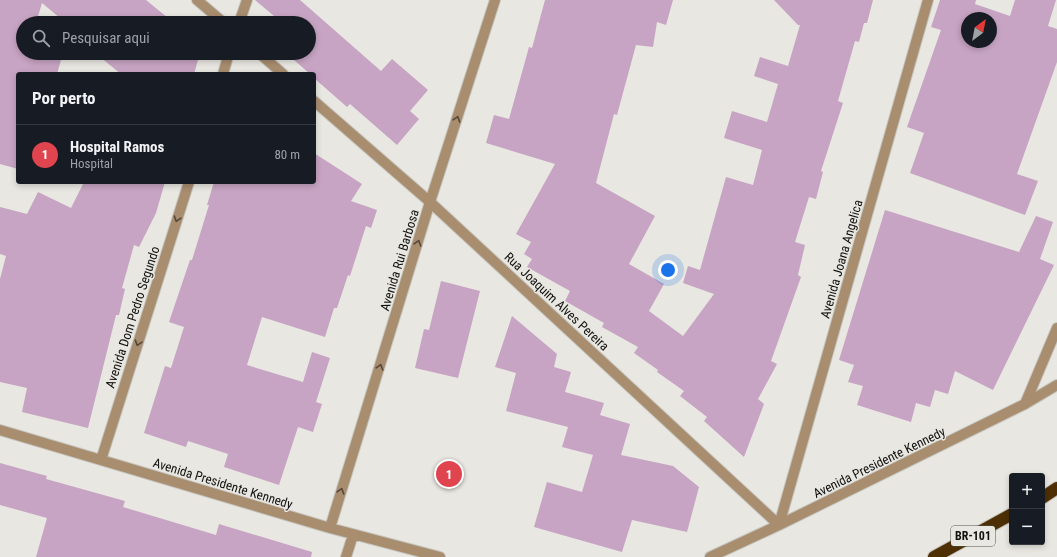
<!DOCTYPE html>
<html lang="pt">
<head>
<meta charset="utf-8">
<style>
  :root { --surface:#171b24; --page:#242831; --text:#f1f3f6; --muted:#9ea1a6; --line:#363941; --accent:#96b6b2 }
  body { margin:0; font-family:"Roboto Condensed",sans-serif; background:var(--page); color:var(--text) }
  .controls { position:absolute; right:12px; bottom:12px; display:grid; overflow:hidden; border-radius:4px; box-shadow:0 2px 6px #0003 }
  .controls button { width:36px; height:36px; display:grid; place-items:center; padding:0; border:0; border-bottom:1px solid var(--line); background:var(--surface); color:var(--text); font:20px sans-serif }
  .compass { position:absolute; left:961px; top:12px; width:36px; height:36px; border-radius:50%; background:var(--surface); box-shadow:0 2px 6px #0003; rotate:32deg }
  .you { position:absolute; left:668px; top:270px; width:14px; height:14px; margin:-10px; border:3px solid #fff; border-radius:50%; background:#1a73e8; box-shadow:0 0 0 6px #1a73e833 }
  .badge { display:grid; place-items:center; width:26px; height:26px; border-radius:50%; background:var(--accent); color:#fff; font-size:13px; font-weight:700 }
  .pin { position:absolute; translate:-50% -50%; border:2px solid #fff; box-shadow:0 1px 4px #0006 }
  .list { margin:0; padding:0; list-style:none }
  h2 { display:flex; justify-content:space-between; align-items:center; height:52px; margin:0; padding:0 16px; font-size:17px }
  h2 small { font-size:13px; font-weight:400; color:var(--muted) }
  .list li { display:grid; grid-template-columns:26px 1fr auto; gap:12px; align-items:center; box-sizing:border-box; height:60px; padding:0 16px; border-top:1px solid var(--line) }
  .list b { display:block; font-size:15px; white-space:nowrap }
  .list p { margin:0; font-size:13px; white-space:nowrap; color:var(--muted) }
  .list em { font-size:13px; font-style:normal; color:var(--muted) }
  .icon { flex:none; width:22px; height:22px; fill:none; stroke:currentColor; stroke-width:2; stroke-linecap:round; stroke-linejoin:round }
  .map { position:relative; flex:none; width:1057px; height:557px; overflow:hidden }
  .search { position:absolute; background:var(--surface); box-shadow:0 2px 6px #0003; left:16px; top:16px; width:300px; height:44px; display:flex; align-items:center; gap:10px; box-sizing:border-box; padding:0 14px; border-radius:22px; color:var(--muted); font-size:15px }
  .panel { position:absolute; background:var(--surface); box-shadow:0 2px 6px #0003; left:16px; top:72px; width:300px; height:112px; border-radius:4px }
  .map>svg:first-child { display:block }
  .building { fill:#c7a4c3; fill-rule:evenodd }
  .lines { fill:none; stroke-linecap:round; stroke-linejoin:round }
  .street-casing { stroke:#c6c5bf; stroke-width:12 }
  .highway-casing { stroke:#c6c5bf; stroke-width:14 }
  .street { stroke:#a88d6f; stroke-width:10 }
  .highway { stroke:#4e2f03; stroke-width:12 }
  .oneway { stroke:#55483a }
  .labels { text-anchor:middle; stroke-width:3; stroke-linejoin:round; paint-order:stroke }
  .shield { fill:#e8e7e1; stroke:#52504d; stroke-width:1 }
  .shield-label { font-size:12px; font-weight:bold; fill:#11100e }
  .street-label { font-size:13px; fill:#11100e; stroke:#e8e7e1 }
</style>
</head>
<body>
<div class="map">
<svg width="1057" height="557" viewBox="0 0 1057 557">
  <rect width="100%" height="100%" fill="#e8e7e1"/>
  <!-- building -->
  <path class="building" d="M0 0H146L168 18 163 23H66L42 3 36 23H23V53H63L57 74H18V169L0 164Z
    M255 0H300L381 71 392 59 428 90 410 111 419 119 397 145 350 104 347 107 314 78V74H310L286 53H309V23H268L274 16Z
    M545 0H673L666 25 657 22 653 47 636 45 617 115 614 114 596 183 655 216 629 264 664 284 649 311 683 336 714 294 683 283 688 266 700 270 726 177 753 185 762 150 724 138 732 111 767 122 778 84 754 76 760 57 788 66 800 25H798L774 0H873L867 23H864L859 42 855 41 838 101 843 103 821 171 823 172 816 199 809 197 795 242 805 245 798 275 801 277 771 361 777 364 758 399 764 404 744 457 704 421 707 417 680 396 684 391 657 372 658 370 634 353 638 347 602 327 604 323 565 301 570 291 527 267 532 259 524 254 531 242 516 234 555 164 486 143 494 115 509 119 529 47 532 48Z
    M940 0H976L975 4 1010 16 1015 0H1056L1048 26 1057 29V62L1017 174 1038 181 1025 215 910 173 924 133 907 127 941 30 931 27ZM967 18H991V42H967Z
    M95 53H200L194 74H121Z
    M314 153 362 184 351 201 377 210 371 228 366 226 350 276 348 275 337 308H334L325 337 262 317 247 365 303 382 312 352 330 358 316 402 322 404 313 432 298 427 279 485 224 467 228 454 188 441 186 447 144 433 165 366 171 368 184 327 169 322 190 260H192L209 205H207L214 182H314Z
    M84 182H165L156 213 139 247 134 245 122 288 125 289 119 315H116L88 428 22 412 27 388 0 382V279L6 256 0 254V207L27 214 38 192 71 208Z
    M885 210 1019 252 1036 216 1053 222 1040 259 1054 265 993 390 955 371 948 394 935 390 930 407 916 403 911 422 857 405 863 386 848 382 854 365 839 360Z
    M441 281 480 291 458 378 415 368 424 329 429 330Z
    M512 316 557 354 554 367 571 372 565 392 604 403 600 415 630 424 621 455 673 466 699 487 687 532 632 520 622 552 534 527 547 482 582 492 593 455 562 447 568 427 506 411 516 373 495 367Z
    M0 463 47 476 46 479 125 501 123 507 216 535 219 524 312 552 311 557H36L47 518 0 505Z"/>
  <g class="lines">
    <defs>
      <path id="street" d="M197 0 224 23
        M239 23 247 0
        M259 53 283 74
        M223 74 229 53
        M314 101 430 202 779 525
        M1025 404 1057 328
        M0 430 330 528 440 557
        M101 460 189 182
        M779 525 928 0
        M330 528 430 202 495 0
        M346 557 353 535
        M710 557 779 525 1025 404 1057 385"/>
      <path id="highway" d="M1042 498 1057 488
        M934 557 1012 514"/>
    </defs>
    <!-- street casing -->
    <use href="#street" class="street-casing"/>
    <!-- highway casing -->
    <use href="#highway" class="highway-casing"/>
    <!-- street -->
    <use href="#street" class="street"/>
    <!-- highway -->
    <use href="#highway" class="highway"/>
  </g>
  <!-- one-way arrows -->
  <defs><path id="oneway-chevron" d="M-2-3.5L2.5 0L-2 3.5" fill="none" stroke-width="1.6" stroke-linecap="round" stroke-linejoin="round"/></defs>
  <g class="oneway">
    <use href="#oneway-chevron" transform="translate(457 119) rotate(-72)"/>
    <use href="#oneway-chevron" transform="translate(177 219) rotate(108)"/>
    <use href="#oneway-chevron" transform="translate(418 243) rotate(-73)"/>
    <use href="#oneway-chevron" transform="translate(138 343) rotate(108)"/>
    <use href="#oneway-chevron" transform="translate(380 367) rotate(-73)"/>
    <use href="#oneway-chevron" transform="translate(341 491) rotate(-73)"/>
  </g>
  <g class="labels">
    <!-- shield labels -->
    <rect class="shield" x="951" y="526" width="44" height="20" rx="3"/>
    <g class="shield-label">
      <text x="973" y="540">BR-101</text>
    </g>
    <!-- street labels -->
    <g class="street-label">
      <text transform="translate(841 259) rotate(-74)" y="5">Avenida Joana Angelica</text>
      <text transform="translate(399 260) rotate(-73)" y="5">Avenida Rui Barbosa</text>
      <text transform="translate(557 301) rotate(43)" y="5">Rua Joaquim Alves Pereira</text>
      <text transform="translate(132 317) rotate(-72)" y="5">Avenida Dom Pedro Segundo</text>
      <text transform="translate(879 462) rotate(-26)" y="5">Avenida Presidente Kennedy</text>
      <text transform="translate(223 483) rotate(17)" y="5">Avenida Presidente Kennedy</text>
    </g>
  </g>
</svg>
<div class="controls">
<button>+</button>
<button>−</button>
</div>
<svg class="compass" viewBox="-18 -18 36 36"><path d="M0-13l5 13h-10z" fill="#e53935"/><path d="M0 13l5-13h-10z" fill="#9ea1a6"/></svg>
<div class="you"></div>
<div class="pin badge" style="left:449px;top:474px;background:#e0444e">1</div>
<div class="search"><svg class="icon" aria-label="search" viewBox="0 0 24 24"><circle cx="10" cy="10" r="6"/><path d="M15 15l6 6"/></svg>Pesquisar aqui</div>
<section class="panel">
<h2>Por perto<small></small></h2>
<ul class="list">
<li><span class="badge" style="background:#e0444e">1</span><div><b>Hospital Ramos</b><p>Hospital</p></div><em>80 m</em></li>
</ul>
</section>
</div>
</body>
</html>
